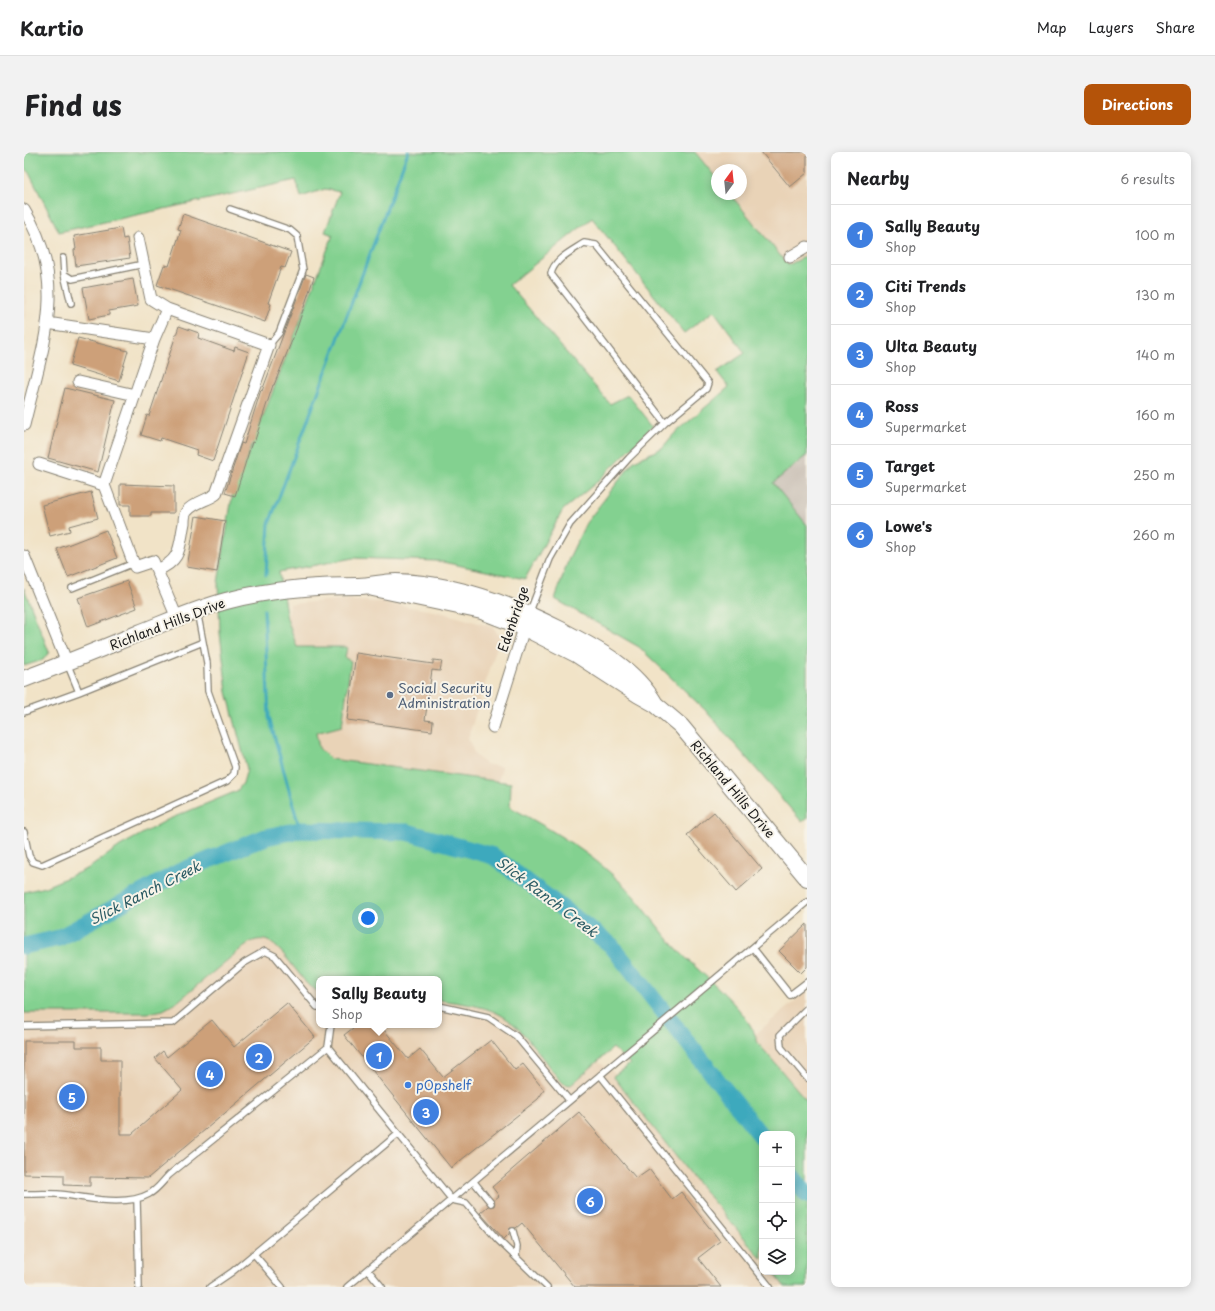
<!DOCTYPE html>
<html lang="en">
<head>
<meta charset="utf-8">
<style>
  :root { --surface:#fff; --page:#f2f2f2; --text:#202124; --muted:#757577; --line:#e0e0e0; --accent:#b45309 }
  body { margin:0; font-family:"Playpen Sans",sans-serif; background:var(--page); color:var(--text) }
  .controls { position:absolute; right:12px; bottom:12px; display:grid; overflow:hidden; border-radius:8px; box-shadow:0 2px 10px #0003 }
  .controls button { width:36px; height:36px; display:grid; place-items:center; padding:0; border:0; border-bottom:1px solid var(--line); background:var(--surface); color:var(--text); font:20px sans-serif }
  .compass { position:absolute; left:687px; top:12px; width:36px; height:36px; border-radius:50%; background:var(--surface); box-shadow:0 2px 10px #0003; rotate:15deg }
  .you { position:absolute; left:344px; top:766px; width:14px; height:14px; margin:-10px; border:3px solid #fff; border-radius:50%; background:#1a73e8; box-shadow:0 0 0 6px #1a73e833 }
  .badge { display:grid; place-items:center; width:26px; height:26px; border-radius:50%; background:var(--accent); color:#fff; font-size:13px; font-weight:700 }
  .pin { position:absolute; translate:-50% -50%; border:2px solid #fff; box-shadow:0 1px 4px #0006 }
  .popup { position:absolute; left:292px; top:824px; width:126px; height:52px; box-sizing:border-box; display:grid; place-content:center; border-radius:8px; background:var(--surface); filter:drop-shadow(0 1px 3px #0005); font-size:13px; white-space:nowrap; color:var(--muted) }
  .popup b { font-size:15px; color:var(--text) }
  .popup::after { content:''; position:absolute; left:50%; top:100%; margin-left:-8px; border:8px solid transparent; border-top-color:var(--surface) }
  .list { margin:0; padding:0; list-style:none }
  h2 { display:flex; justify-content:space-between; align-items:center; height:52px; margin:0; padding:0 16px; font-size:17px }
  h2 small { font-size:13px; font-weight:400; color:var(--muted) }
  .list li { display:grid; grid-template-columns:26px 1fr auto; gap:12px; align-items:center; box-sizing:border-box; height:60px; padding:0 16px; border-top:1px solid var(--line) }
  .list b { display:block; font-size:15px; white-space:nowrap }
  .list p { margin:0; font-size:13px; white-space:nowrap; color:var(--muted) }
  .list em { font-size:13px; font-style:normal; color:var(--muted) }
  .icon { flex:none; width:22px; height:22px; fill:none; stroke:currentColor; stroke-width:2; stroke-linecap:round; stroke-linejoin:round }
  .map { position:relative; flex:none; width:783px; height:1135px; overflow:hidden; border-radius:8px }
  header { display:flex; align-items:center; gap:24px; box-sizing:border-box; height:56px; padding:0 20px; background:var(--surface); border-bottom:1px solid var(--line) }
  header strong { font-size:19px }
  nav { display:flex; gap:22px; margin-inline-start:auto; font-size:14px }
  .intro { display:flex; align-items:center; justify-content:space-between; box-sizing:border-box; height:96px; padding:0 24px }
  h1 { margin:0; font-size:28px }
  .button { padding:10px 18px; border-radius:8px; background:var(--accent); color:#fff; font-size:14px; font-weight:700 }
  main { display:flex; gap:24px; padding:0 24px }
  aside { flex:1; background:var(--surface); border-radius:8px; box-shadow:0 2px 10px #0003 }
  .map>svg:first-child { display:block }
  .built { fill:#e9d3b7 }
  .industrial { fill:#ccc2b8 }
  .green { fill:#83d190; stroke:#507656 }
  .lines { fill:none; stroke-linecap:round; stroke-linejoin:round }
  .stream { stroke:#3ea9bd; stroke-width:3 }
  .river { stroke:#3ea9bd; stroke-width:17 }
  .building { fill:#cda079 }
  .lane-casing { stroke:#868072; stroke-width:8 }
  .street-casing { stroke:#868072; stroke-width:13 }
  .secondary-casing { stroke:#868072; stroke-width:18 }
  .lane { stroke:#fff; stroke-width:5.5 }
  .street { stroke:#fff; stroke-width:11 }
  .secondary { stroke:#fff; stroke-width:16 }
  .service-dot { fill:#5c6f8a; stroke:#f7f3e8; stroke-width:1.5 }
  .shop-dot { fill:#3f7fe0; stroke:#f7f3e8; stroke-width:1.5 }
  .labels { text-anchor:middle; stroke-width:4; stroke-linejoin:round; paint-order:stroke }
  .street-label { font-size:13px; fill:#1c1c1c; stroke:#f7f3e8 }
  .service-label { font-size:13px; fill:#4e5e75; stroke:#f7f3e8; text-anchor:start }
  .shop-label { font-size:13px; fill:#366cbe; stroke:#f7f3e8; text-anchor:start }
  .water-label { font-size:14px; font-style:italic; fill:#2b5b64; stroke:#f7f3e8 }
</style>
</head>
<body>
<header>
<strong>Kartio</strong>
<nav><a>Map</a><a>Layers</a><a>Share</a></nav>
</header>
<div class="intro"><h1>Find us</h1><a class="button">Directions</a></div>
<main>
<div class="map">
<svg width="783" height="1135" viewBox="0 0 783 1135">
  <rect width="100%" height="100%" fill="#f7f3e8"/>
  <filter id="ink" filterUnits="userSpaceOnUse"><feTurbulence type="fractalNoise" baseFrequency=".025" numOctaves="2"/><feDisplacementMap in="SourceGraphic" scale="8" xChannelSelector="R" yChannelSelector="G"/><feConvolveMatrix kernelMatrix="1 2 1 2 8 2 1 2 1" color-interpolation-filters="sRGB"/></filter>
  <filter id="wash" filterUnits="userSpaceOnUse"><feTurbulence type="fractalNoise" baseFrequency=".012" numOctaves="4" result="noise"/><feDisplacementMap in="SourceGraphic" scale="16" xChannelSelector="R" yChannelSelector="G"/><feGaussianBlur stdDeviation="0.9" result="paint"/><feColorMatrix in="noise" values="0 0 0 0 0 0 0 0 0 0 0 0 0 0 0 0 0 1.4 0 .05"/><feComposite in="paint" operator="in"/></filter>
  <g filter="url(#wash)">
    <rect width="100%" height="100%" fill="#f1e3c7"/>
    <!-- built -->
    <path class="built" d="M671 0H783V118L764 113 706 42H717V18H693V27Z
      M0 107 2 159 0 169Z
      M314 448 357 450 415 460 469 475 476 485 444 586 451 603 461 612 478 615 471 641 299 617 262 478 266 452Z
      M237 783 256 790 295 827V873H415V841L531 880 591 921 738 1102V1120H752L765 1135H0V855Z
      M783 839V952L728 885Z"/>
    <!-- industrial -->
    <path class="industrial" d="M783 303V373L749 331Z"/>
    <!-- green -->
    <path class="green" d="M0 0H671L693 27V42H706L764 113 783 104V303L749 331 783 373V666L778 670 681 558 615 495 531 447 545 406 562 371 610 309 638 296 649 283 705 235 693 220 721 201 690 159 660 181 568 66 485 133 586 252 604 243 629 274 573 330 539 358 501 427 414 409 329 406 255 420 263 467 273 495H323L321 506 327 509 318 574 292 581 295 596 306 607 487 631 486 655C530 679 573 704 607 741 624 760 638 782 656 800 680 825 725 857 734 891L783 949V1135H761L749 1120H768V982H738V1107L665 1021 589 924 606 912 589 896 547 933 540 932C518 910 503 877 475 862 458 853 434 851 415 848V827H295V840L285 834C275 823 257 795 244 789 234 785 225 790 218 796L152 851 139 858 125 861H0V740L21 735 65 716 96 694 143 668 213 639 219 631 223 617 203 540 196 481 194 431 208 345 309 83 301 80 316 40 301 37 277 45 272 28 35 80 5 21 0 16Z
      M0 436 25 500 19 508 0 514Z"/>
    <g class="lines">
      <!-- stream -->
      <path class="stream" d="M242 423 245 372 384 0
        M240 458 245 565 276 678"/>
      <!-- river -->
      <path class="river" d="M0 794 35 786 155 720 242 685 276 678 383 680 469 704 587 793 738 985
        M768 1024 783 1043"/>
    </g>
    <g id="blocks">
      <!-- building -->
      <path class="building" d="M737 0H783V21L766 35Z
        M159 62 267 100 261 116 257 115 244 151 247 152 241 170 133 133 140 113 145 114 157 78 154 77Z
        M97 76 99 87 103 86 106 106 52 114 50 98 52 97 50 84Z
        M282 122 290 125 273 176 250 233H249L230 291 228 290 211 344 201 341 217 291 220 292 237 238 238 239Z
        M109 127 114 154 85 159V163L65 167 59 136Z
        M155 174 175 181 174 186 210 199 211 195 225 200 189 309 172 303 173 298 137 286 136 289 117 283 123 263 125 264Z
        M54 186 104 199 95 229 46 214Z
        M41 236 91 248 74 320 24 306Z
        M96 332 150 334V361H127V364H106V353H96Z
        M67 340 74 366 45 374 46 379 26 384 18 353Z
        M172 364 201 369 193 420 163 415Z
        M82 378 93 406 44 425 33 397Z
        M103 429 113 456 64 475 54 446Z
        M332 501 409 512V508L418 509 416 519 408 518 401 568 409 569 408 579 323 568Z
        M690 660 738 717 712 740 663 683Z
        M783 772V815L777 821 755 799Z
        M263 851 291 885 124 1026 66 1025V1034L40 1033V1023L0 1022V889H52V895H77V908H96V982H108L158 938 131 906 139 899 143 905 188 868 210 895Z
        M333 873H356L384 907 396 897 419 925 467 888 491 918 499 912 520 938 514 947 427 1016 320 883Z
        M555 960 612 1026 625 1017 648 1047 657 1040 696 1089 674 1106 697 1135H551L498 1071 492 1076H486L485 1082 480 1087 456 1061 464 1054H470V1048L475 1044 468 1035Z"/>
    </g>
  </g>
  <g filter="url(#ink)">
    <use href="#blocks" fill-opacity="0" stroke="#868072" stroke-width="1"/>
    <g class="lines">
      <defs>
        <path id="lane" d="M206 57 266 78 273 84 279 118 255 181 245 193
          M39 106 40 122 48 127 120 112
          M40 122 47 151
          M48 436 110 411
          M505 462 526 407 546 372 605 306 641 271 682 237 684 231 572 93 560 91C548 99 530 107 527 122L641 271
          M55 540 179 490
          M0 560 55 540 43 511
          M0 680 5 704 9 710 18 713 203 629 210 622 211 615 184 539 183 511 173 459
          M729 796 766 843 783 830
          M415 854 464 865 492 884 545 948
          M783 856 756 883 757 895 783 926
          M0 874 149 871 220 811 241 799 251 804 293 855H295
          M304 895 428 1048 442 1051 473 1087 523 1135
          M576 923 746 1135
          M450 1030 467 1051
          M0 1042C14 1042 30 1041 43 1043 66 1047 104 1054 125 1042 133 1038 139 1029 145 1023L304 895 307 873
          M113 1047 115 1135
          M489 1079 493 1094 492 1105
          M230 1102 258 1135
          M344 1118 358 1135
          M186 1135 208 1120 374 982
          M323 1135 783 750"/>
        <path id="street" d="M0 58C46 131 18 196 0 273
          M114 86 127 147 143 157
          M766 105 783 95
          M23 171 130 187 80 333 111 415 129 409 153 466
          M130 187 143 157 245 193 192 342C184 348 169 351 163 359 160 362 160 367 160 371 155 395 158 408 133 418
          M54 230 111 243
          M15 312 80 333
          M0 404 43 511
          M469 575 502 470"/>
        <path id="secondary" d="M349 436 458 459 499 475 552 502 615 543 631 552 657 574 783 726
          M0 527C39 512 77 497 115 481 143 470 172 457 202 449 245 437 290 434 334 434 347 434 359 430 372 430 428 431 486 452 535 477 571 496 610 515 631 552"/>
      </defs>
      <!-- lane casing -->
      <use href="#lane" class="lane-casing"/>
      <!-- street casing -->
      <use href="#street" class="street-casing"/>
      <!-- secondary casing -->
      <use href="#secondary" class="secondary-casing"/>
      <!-- lane -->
      <use href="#lane" class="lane"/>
      <!-- street -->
      <use href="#street" class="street"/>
      <!-- secondary -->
      <use href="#secondary" class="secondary"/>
    </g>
  </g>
  <!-- markers -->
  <circle class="service-dot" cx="366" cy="543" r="4"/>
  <circle class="shop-dot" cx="384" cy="933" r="4"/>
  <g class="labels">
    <!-- street labels -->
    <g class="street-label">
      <text transform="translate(489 467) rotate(-71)" y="5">Edenbridge</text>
      <text transform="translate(143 472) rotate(-21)" y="5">Richland Hills Drive</text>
      <text transform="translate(709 637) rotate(50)" y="5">Richland Hills Drive</text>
    </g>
    <!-- service labels -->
    <g class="service-label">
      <text x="374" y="541">Social Security<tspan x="374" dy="15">Administration</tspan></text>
    </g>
    <!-- shop labels -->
    <g class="shop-label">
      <text x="392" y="938">pOpshelf</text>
    </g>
    <!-- water labels -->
    <g class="water-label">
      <text transform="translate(121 741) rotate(-27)" y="5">Slick Ranch Creek</text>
      <text transform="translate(523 745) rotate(37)" y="5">Slick Ranch Creek</text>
    </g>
  </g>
</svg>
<div class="controls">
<button>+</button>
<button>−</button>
<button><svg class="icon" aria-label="locate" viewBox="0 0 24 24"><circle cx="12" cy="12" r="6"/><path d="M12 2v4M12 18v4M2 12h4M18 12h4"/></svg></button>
<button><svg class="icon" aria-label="layers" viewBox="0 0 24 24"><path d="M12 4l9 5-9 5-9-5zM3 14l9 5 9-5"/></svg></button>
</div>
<svg class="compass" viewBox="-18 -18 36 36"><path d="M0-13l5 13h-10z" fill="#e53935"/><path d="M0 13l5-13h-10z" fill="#757577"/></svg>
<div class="you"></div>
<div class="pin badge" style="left:355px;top:904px;background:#3f7fe0">1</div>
<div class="popup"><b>Sally Beauty</b>Shop</div>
<div class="pin badge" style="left:235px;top:905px;background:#3f7fe0">2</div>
<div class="pin badge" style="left:402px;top:960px;background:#3f7fe0">3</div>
<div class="pin badge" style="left:186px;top:922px;background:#3f7fe0">4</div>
<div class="pin badge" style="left:48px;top:945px;background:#3f7fe0">5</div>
<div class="pin badge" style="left:566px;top:1049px;background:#3f7fe0">6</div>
</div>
<aside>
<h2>Nearby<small>6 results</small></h2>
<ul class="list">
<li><span class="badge" style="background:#3f7fe0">1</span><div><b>Sally Beauty</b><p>Shop</p></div><em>100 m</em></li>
<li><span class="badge" style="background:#3f7fe0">2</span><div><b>Citi Trends</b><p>Shop</p></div><em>130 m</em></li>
<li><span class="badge" style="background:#3f7fe0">3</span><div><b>Ulta Beauty</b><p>Shop</p></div><em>140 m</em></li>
<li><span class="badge" style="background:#3f7fe0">4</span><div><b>Ross</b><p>Supermarket</p></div><em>160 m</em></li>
<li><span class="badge" style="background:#3f7fe0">5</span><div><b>Target</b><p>Supermarket</p></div><em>250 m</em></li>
<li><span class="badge" style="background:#3f7fe0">6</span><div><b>Lowe's</b><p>Shop</p></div><em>260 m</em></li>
</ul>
</aside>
</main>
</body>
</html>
